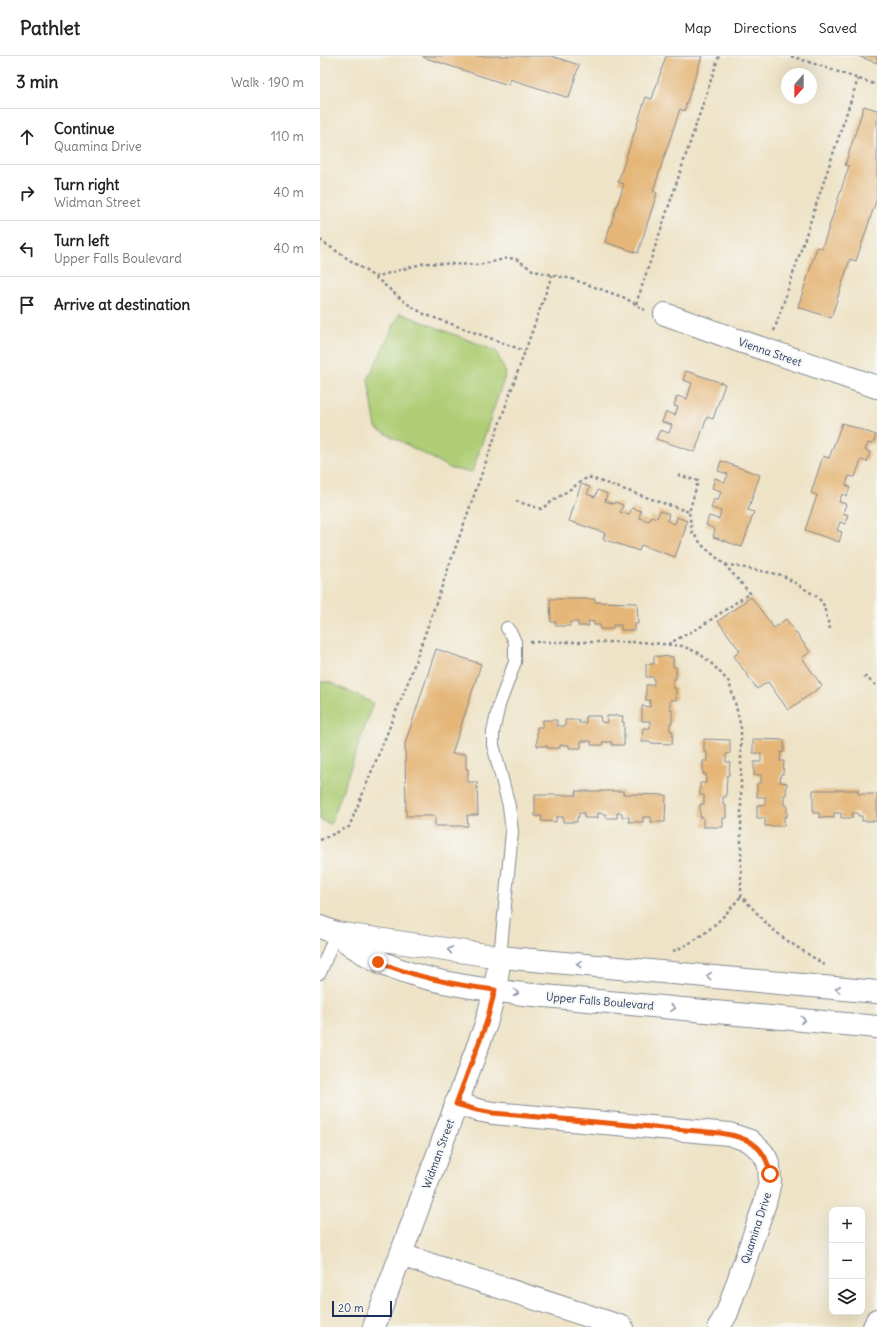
<!DOCTYPE html>
<html lang="en">
<head>
<meta charset="utf-8">
<style>
  :root { --surface:#fff; --page:#f6f6f6; --text:#222; --muted:#767676; --line:#e0e0e0 }
  body { margin:0; font-family:Delius,sans-serif; background:var(--page); color:var(--text) }
  .controls { position:absolute; right:12px; bottom:12px; display:grid; overflow:hidden; border-radius:8px; box-shadow:0 4px 16px #0002 }
  .controls button { width:36px; height:36px; display:grid; place-items:center; padding:0; border:0; border-bottom:1px solid var(--line); background:var(--surface); color:var(--text); font:20px sans-serif }
  .compass { position:absolute; left:461px; top:12px; width:36px; height:36px; border-radius:50%; background:var(--surface); box-shadow:0 4px 16px #0002; rotate:201deg }
  .scale { position:absolute; left:12px; bottom:10px; width:60px; box-sizing:border-box; padding-left:4px; border:2px solid #1b2f5e; border-top:0; font-size:11px; line-height:14px; white-space:nowrap; color:#1b2f5e; -webkit-text-stroke:3px #f6f6f2; paint-order:stroke }
  .stop { position:absolute; width:12px; height:12px; margin:-9px; border:3px solid #ea580c; border-radius:50%; background:#fff }
  .stop.end { background:#ea580c; border-color:#fff; box-shadow:0 1px 4px #0008 }
  .list { margin:0; padding:0; list-style:none }
  h2 { display:flex; justify-content:space-between; align-items:center; height:52px; margin:0; padding:0 16px; font-size:17px }
  h2 small { font-size:13px; font-weight:400; color:var(--muted) }
  .list li { display:grid; grid-template-columns:26px 1fr auto; gap:12px; align-items:center; box-sizing:border-box; height:56px; padding:0 16px; border-top:1px solid var(--line) }
  .list b { display:block; font-size:15px; white-space:nowrap }
  .list p { margin:0; font-size:13px; white-space:nowrap; color:var(--muted) }
  .list em { font-size:13px; font-style:normal; color:var(--muted) }
  .icon { flex:none; width:22px; height:22px; fill:none; stroke:currentColor; stroke-width:2; stroke-linecap:round; stroke-linejoin:round }
  .map { position:relative; flex:none; width:557px; height:1271px; overflow:hidden }
  header { display:flex; align-items:center; gap:24px; box-sizing:border-box; height:56px; padding:0 20px; background:var(--surface); border-bottom:1px solid var(--line) }
  header strong { font-size:19px }
  nav { display:flex; gap:22px; margin-inline-start:auto; font-size:14px }
  main { display:flex }
  aside { flex:1; background:var(--surface) }
  .map>svg:first-child { display:block }
  .green { fill:#afcd74; stroke:#657e69 }
  .building { fill:#e5b677 }
  .lines { fill:none; stroke-linecap:round; stroke-linejoin:round }
  .lane-casing { stroke:#848992; stroke-width:14 }
  .street-casing { stroke:#848992; stroke-width:24 }
  .secondary-casing { stroke:#848992; stroke-width:24 }
  .primary-casing { stroke:#848992; stroke-width:24 }
  .path { stroke:#848992; stroke-width:2.5; stroke-dasharray:3 3; stroke-linecap:butt }
  .lane { stroke:#fff; stroke-width:12 }
  .street { stroke:#fff; stroke-width:22 }
  .secondary { stroke:#fff; stroke-width:22 }
  .primary { stroke:#fff; stroke-width:22 }
  .oneway { stroke:#8d97ae }
  .route { stroke:#ea580c; stroke-width:5 }
  .labels { text-anchor:middle; stroke-width:4; stroke-linejoin:round; paint-order:stroke }
  .street-label { font-size:11px; fill:#1b2f5e; stroke:#f6f6f2 }
</style>
</head>
<body>
<header>
<strong>Pathlet</strong>
<nav><a>Map</a><a>Directions</a><a>Saved</a></nav>
</header>
<main>
<aside>
<h2>3 min<small>Walk · 190 m</small></h2>
<ul class="list">
<li><svg class="icon" aria-label="ahead" viewBox="0 0 24 24"><path d="M12 20V5M6 11l6-6 6 6"/></svg><div><b>Continue</b><p>Quamina Drive</p></div><em>110 m</em></li>
<li><svg class="icon" aria-label="right" viewBox="0 0 24 24"><path d="M7 20v-9h11M14 6l5 5-5 5"/></svg><div><b>Turn right</b><p>Widman Street</p></div><em>40 m</em></li>
<li><svg class="icon" aria-label="left" viewBox="0 0 24 24"><path d="M17 20v-9H6M10 6l-5 5 5 5"/></svg><div><b>Turn left</b><p>Upper Falls Boulevard</p></div><em>40 m</em></li>
<li><svg class="icon" aria-label="arrive" viewBox="0 0 24 24"><path d="M6 21V4h12l-3 4 3 4H6"/></svg><div><b>Arrive at destination</b></div></li>
</ul>
</aside>
<div class="map">
<svg width="557" height="1271" viewBox="0 0 557 1271">
  <rect width="100%" height="100%" fill="#f6f6f2"/>
  <filter id="ink" filterUnits="userSpaceOnUse"><feTurbulence type="fractalNoise" baseFrequency=".025" numOctaves="2"/><feDisplacementMap in="SourceGraphic" scale="8" xChannelSelector="R" yChannelSelector="G"/><feConvolveMatrix kernelMatrix="1 2 1 2 8 2 1 2 1" color-interpolation-filters="sRGB"/></filter>
  <filter id="wash" filterUnits="userSpaceOnUse"><feTurbulence type="fractalNoise" baseFrequency=".012" numOctaves="4" result="noise"/><feDisplacementMap in="SourceGraphic" scale="16" xChannelSelector="R" yChannelSelector="G"/><feGaussianBlur stdDeviation="0.9" result="paint"/><feColorMatrix in="noise" values="0 0 0 0 0 0 0 0 0 0 0 0 0 0 0 0 0 1.4 0 .05"/><feComposite in="paint" operator="in"/></filter>
  <g filter="url(#wash)">
    <rect width="100%" height="100%" fill="#eee3c6"/>
    <!-- green -->
    <path class="green" d="M80 257 176 295 186 317 152 416 132 413 56 372 48 323Z
      M0 626H9L53 647 11 768 0 764Z"/>
    <g id="blocks">
      <!-- building -->
      <path class="building" d="M103 0H231L259 9 249 42 190 23 188 29 103 1Z
        M346 0H382L364 55 360 53 333 135 337 137 318 197 285 186 304 128 298 126 326 41 332 43Z
        M538 0H557V7Z
        M544 50 557 54V142L536 205 530 203 511 262 478 251 497 191 502 192 529 110 525 109Z
        M366 315 405 328 393 363 387 361 375 396 336 383 340 374 349 377 352 369 342 366 346 356 355 359 358 351 354 350 357 340 367 343 372 327 363 324Z
        M522 367 556 379 553 388 548 387 545 394 550 396 547 406 541 404 535 421 529 420 526 429 530 431 527 440 522 438 519 446 526 448 523 457 528 459 525 468 520 466 517 474 522 476 519 486 485 474 497 439 491 437 503 400 509 402Z
        M401 405 440 419 428 454 434 456 422 491 393 481 395 473 386 469 389 460 399 463 401 455 391 452 394 443 398 445 401 435 392 432 395 422 405 426 408 418 398 415Z
        M261 428 270 431 267 438 275 441 278 434 287 438 285 445 294 448 295 446 303 449 300 456 309 459 312 452 321 455 319 462 329 465 331 460 337 462 340 455 349 458 347 465 355 468 357 461 367 465 365 471H366L355 501 321 489 319 495 283 483 285 477 249 465Z
        M431 541 454 572 466 563 490 596 482 602 502 630 468 654 448 626 437 633 414 600 420 595 398 565Z
        M230 543H275V546L317 547 318 568H315V574H301V569H293V573H280V569H274V566L268 565 269 570H258V566H250V570H236V566H231Z
        M116 593 161 608 132 698H146V713H148V726H157L158 759H147L148 770H115V760H86L85 688Z
        M334 600 353 601V611H356V623H353V632H356V644H350V653H352V667H350V675H353L352 688 330 687V686H322L323 672H330V665H322V650L330 651V644H326V629H334V621H326V608H334Z
        M266 660H280L281 666 287 667V660H303L302 666H304V689H292V686H282L283 689H271V685H261V692H249V689H240V692H227V690H217V671H223V664H237V670H245V664H259V667H266Z
        M384 683 410 684V697L406 698V706H410L409 719H407L406 741H403V749H406V762H403V771H383V761H380V748H384V739H380V727H386V718H383V705H387V696H384Z
        M433 683 464 684V696H461L460 705H464L463 718H461L460 726 467 727 466 739H464V749H467V761H464V770H445V762H437V749H445V741H437V727H441V719H434V706H441V697H433Z
        M493 734H538V738H557V765H542V760H538V757H532V762H521V757H514V762L499 761V757H493Z
        M256 735H303V738L346 739 345 766H331V761H323V766H309V761H302V757H297V762H286V758L278 757V762H264V757H259V761H257V766H243V761H236V766L221 765 222 760H215V739H256Z"/>
    </g>
  </g>
  <g filter="url(#ink)">
    <use href="#blocks" fill-opacity="0" stroke="#848992" stroke-width="1"/>
    <g class="lines">
      <defs>
        <path id="lane" d="M180 901 192 776 189 750 173 689V676L179 649 195 606V586L192 579 187 572
          M0 917 16 877"/>
        <path id="street" d="M345 258 417 284 557 331
          M136 1047 157 1054 173 1057 409 1078 430 1085 442 1096 446 1102 449 1110 450 1126 445 1147 407 1257 399 1271
          M81 1199 302 1271
          M54 1271 166 968 175 934 180 901"/>
        <path id="secondary" d="M554 1271 557 1264"/>
        <path id="primary" d="M0 871 16 877 180 901 557 936
          M17 878C67 922 139 930 203 938L557 971"/>
      </defs>
      <!-- lane casing -->
      <use href="#lane" class="lane-casing"/>
      <!-- street casing -->
      <use href="#street" class="street-casing"/>
      <!-- secondary casing -->
      <use href="#secondary" class="secondary-casing"/>
      <!-- primary casing -->
      <use href="#primary" class="primary-casing"/>
      <!-- path -->
      <path class="path" d="M471 0 557 29
        M0 184 55 221 105 207 159 209 188 202 196 203 214 215 252 223 305 242 325 254
        M55 221 86 247 104 258 205 295
        M316 248 399 0
        M454 275 538 23
        M358 419 378 425 369 456 372 476 383 490 404 508 462 519 496 540 503 547 510 573
        M196 445 221 453 268 421 369 456
        M210 586H321L362 590 379 597 393 609 409 626 416 650 421 672V840L450 871 466 884 505 909
        M348 588 380 571 430 537 405 509
        M544 620 557 630
        M0 784 29 771 88 626 232 219
        M353 895C381 884 402 864 421 840"/>
      <!-- lane -->
      <use href="#lane" class="lane"/>
      <!-- street -->
      <use href="#street" class="street"/>
      <!-- secondary -->
      <use href="#secondary" class="secondary"/>
      <!-- primary -->
      <use href="#primary" class="primary"/>
    </g>
    <!-- one-way arrows -->
    <defs><path id="oneway-chevron" d="M-2-3.5L2.5 0L-2 3.5" fill="none" stroke-width="1.6" stroke-linecap="round" stroke-linejoin="round"/></defs>
    <g class="oneway">
      <use href="#oneway-chevron" transform="translate(130 894) rotate(-172)"/>
      <use href="#oneway-chevron" transform="translate(259 908) rotate(-175)"/>
      <use href="#oneway-chevron" transform="translate(389 920) rotate(-175)"/>
      <use href="#oneway-chevron" transform="translate(518 933) rotate(-175)"/>
      <use href="#oneway-chevron" transform="translate(196 937) rotate(7)"/>
      <use href="#oneway-chevron" transform="translate(353 952) rotate(5)"/>
      <use href="#oneway-chevron" transform="translate(483 964) rotate(5)"/>
    </g>
  </g>
  <g class="lines" filter="url(#ink)">
    <!-- route -->
    <path class="route" d="M58 906C95 921 135 929 175 934L166 968 136 1048 157 1054 173 1057 400 1077C427 1081 446 1089 450 1118"/>
  </g>
  <g class="labels">
    <!-- street labels -->
    <g class="street-label">
      <text transform="translate(450 296) rotate(19)" y="4">Vienna Street</text>
      <text transform="translate(280 945) rotate(5)" y="4">Upper Falls Boulevard</text>
      <text transform="translate(118 1098) rotate(-70)" y="4">Widman Street</text>
      <text transform="translate(436 1172) rotate(-72)" y="4">Quamina Drive</text>
    </g>
  </g>
</svg>
<div class="controls">
<button>+</button>
<button>−</button>
<button><svg class="icon" aria-label="layers" viewBox="0 0 24 24"><path d="M12 4l9 5-9 5-9-5zM3 14l9 5 9-5"/></svg></button>
</div>
<svg class="compass" viewBox="-18 -18 36 36"><path d="M0-13l5 13h-10z" fill="#e53935"/><path d="M0 13l5-13h-10z" fill="#767676"/></svg>
<div class="scale">20 m</div>
<div class="stop" style="left:450px;top:1118px"></div>
<div class="stop end" style="left:58px;top:906px"></div>
</div>
</main>
</body>
</html>
